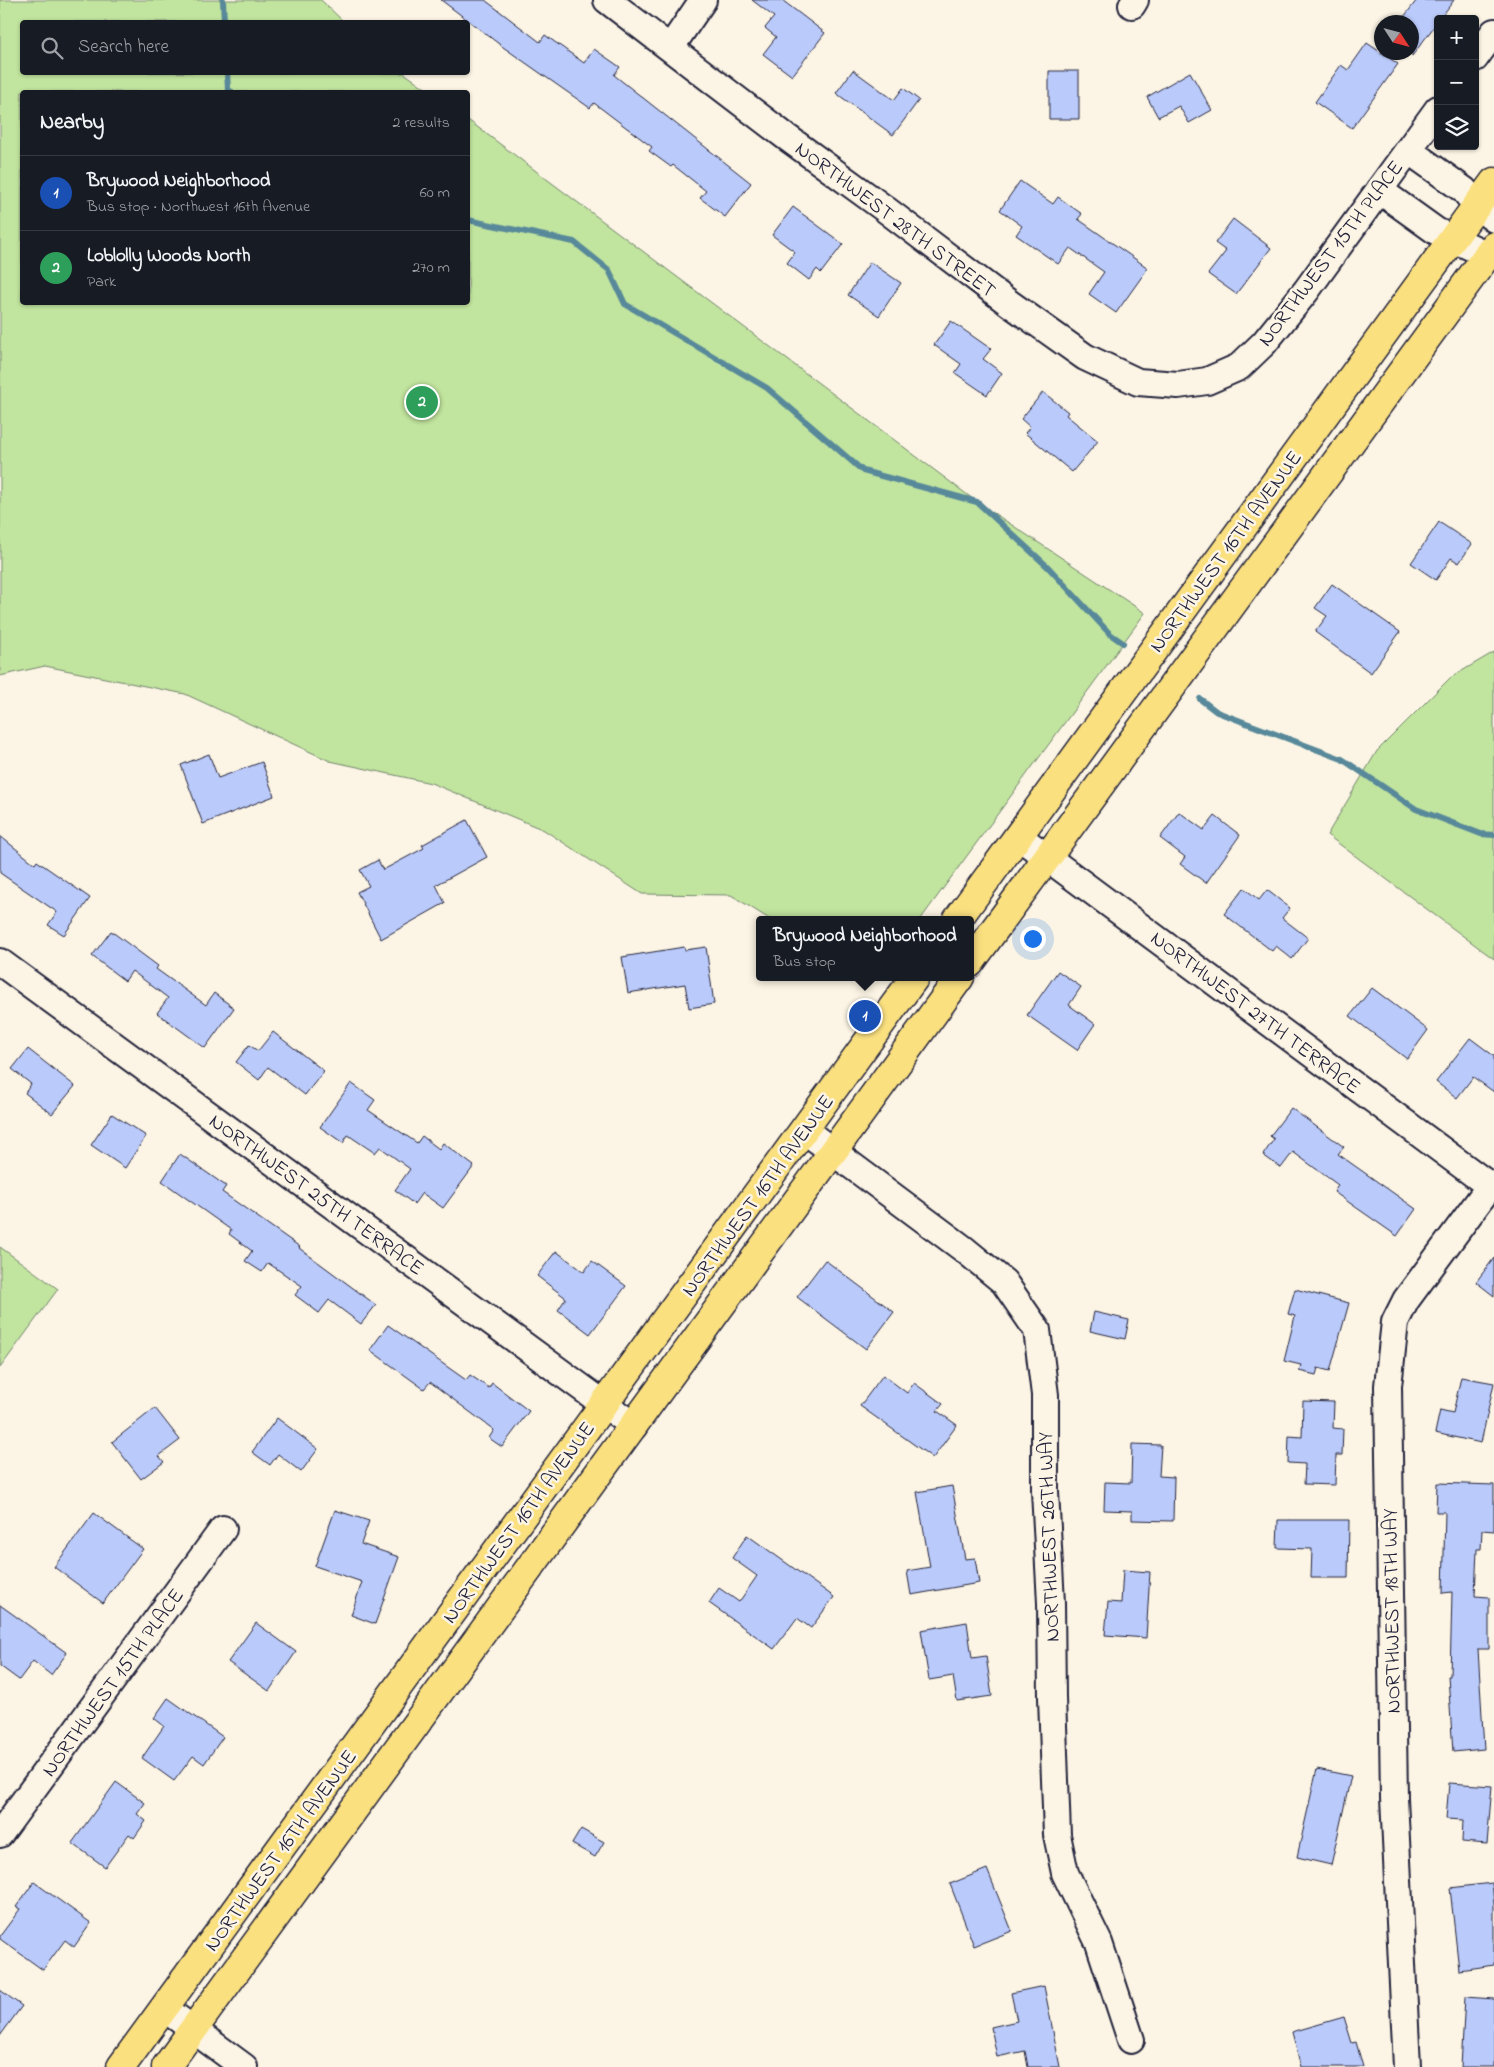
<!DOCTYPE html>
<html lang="en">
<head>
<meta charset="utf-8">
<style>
  :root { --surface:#171b24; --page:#242831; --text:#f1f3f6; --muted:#9ea1a6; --line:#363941; --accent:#c8321e }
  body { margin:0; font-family:"Indie Flower",sans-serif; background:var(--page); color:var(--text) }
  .controls { position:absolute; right:15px; top:15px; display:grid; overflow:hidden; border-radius:5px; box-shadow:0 1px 4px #0004 }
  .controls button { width:45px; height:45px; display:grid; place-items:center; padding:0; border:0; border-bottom:1px solid var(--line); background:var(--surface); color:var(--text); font:25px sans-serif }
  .compass { position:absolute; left:1374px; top:15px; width:45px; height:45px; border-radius:50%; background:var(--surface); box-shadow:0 1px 4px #0004; rotate:126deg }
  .you { position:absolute; left:1032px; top:938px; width:18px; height:18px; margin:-12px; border:4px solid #fff; border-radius:50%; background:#1a73e8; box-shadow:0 0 0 8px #1a73e833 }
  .badge { display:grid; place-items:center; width:32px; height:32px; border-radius:50%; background:var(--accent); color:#fff; font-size:16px; font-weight:700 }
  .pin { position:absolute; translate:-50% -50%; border:2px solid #fff; box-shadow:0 1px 5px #0006 }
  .popup { position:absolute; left:756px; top:916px; width:218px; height:65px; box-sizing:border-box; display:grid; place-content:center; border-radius:5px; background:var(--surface); filter:drop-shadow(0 1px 4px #0005); font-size:16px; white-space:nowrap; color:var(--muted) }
  .popup b { font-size:19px; color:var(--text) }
  .popup::after { content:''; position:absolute; left:50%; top:100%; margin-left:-10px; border:10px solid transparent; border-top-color:var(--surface) }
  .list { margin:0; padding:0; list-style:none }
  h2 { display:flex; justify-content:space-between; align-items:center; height:65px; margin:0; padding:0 20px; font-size:21px }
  h2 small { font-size:16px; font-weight:400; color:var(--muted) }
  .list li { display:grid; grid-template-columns:32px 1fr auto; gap:15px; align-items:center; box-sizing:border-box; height:75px; padding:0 20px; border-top:1px solid var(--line) }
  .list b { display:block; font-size:19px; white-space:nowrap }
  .list p { margin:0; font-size:16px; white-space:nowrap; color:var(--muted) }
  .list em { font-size:16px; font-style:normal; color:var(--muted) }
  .icon { flex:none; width:28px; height:28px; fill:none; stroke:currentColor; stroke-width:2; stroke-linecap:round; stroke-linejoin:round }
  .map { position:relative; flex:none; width:1494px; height:2067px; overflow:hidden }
  .search { position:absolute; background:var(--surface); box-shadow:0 1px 4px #0004; left:20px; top:20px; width:450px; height:55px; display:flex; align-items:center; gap:12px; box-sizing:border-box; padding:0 18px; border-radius:5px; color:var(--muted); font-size:19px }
  .panel { position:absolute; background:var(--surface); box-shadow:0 1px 4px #0004; left:20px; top:90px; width:450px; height:215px; border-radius:5px }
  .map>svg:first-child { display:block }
  .green { fill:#c1e49e; stroke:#72836c }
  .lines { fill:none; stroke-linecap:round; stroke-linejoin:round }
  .stream { stroke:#59899a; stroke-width:6 }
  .building { fill:#bacafa; stroke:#22223b }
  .minor-casing { stroke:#22223b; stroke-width:30 }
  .major-casing { stroke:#22223b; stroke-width:31 }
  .minor { stroke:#fcf5e5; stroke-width:26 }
  .major { stroke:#fbe080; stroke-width:28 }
  .labels { text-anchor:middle; stroke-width:5; stroke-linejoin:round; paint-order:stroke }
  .street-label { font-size:21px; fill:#22223b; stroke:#fcf5e5 }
</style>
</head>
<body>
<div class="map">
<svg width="1494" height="2067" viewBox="0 0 1494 2067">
  <rect width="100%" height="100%" fill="#fcf5e5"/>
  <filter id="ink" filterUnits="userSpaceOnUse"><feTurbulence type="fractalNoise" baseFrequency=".02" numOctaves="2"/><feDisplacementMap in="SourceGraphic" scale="10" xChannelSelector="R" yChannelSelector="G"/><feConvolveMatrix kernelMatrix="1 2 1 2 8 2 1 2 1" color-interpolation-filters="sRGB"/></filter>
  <g filter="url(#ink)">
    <!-- green -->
    <path class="green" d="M0 0H321L344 22H22V72L404 73 431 92H22V302H468V120L977 502 1145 613 920 920H771L731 895 642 894 544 830 431 783 330 761 185 694 45 666 0 676Z
      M1494 652V959L1327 835 1377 751 1450 678Z
      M0 1247 58 1289 0 1368Z"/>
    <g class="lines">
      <!-- stream -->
      <path class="stream" d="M223 0 224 22
        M227 72 228 90 232 92
        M468 220 574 242 609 270 625 304 767 388 863 471 977 502 1048 567 1110 634 1123 643
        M1200 699 1217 712 1342 759 1416 809 1481 834 1494 835"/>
    </g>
    <!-- building -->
    <path class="building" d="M441 0H485L540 42 545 35 584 63 594 49 620 67 614 75 751 183 725 217 700 198 706 191 673 165 671 167 649 151 652 147 594 103 590 108 503 47Z
      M752 0H782L825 33 792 76 763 54 776 37 765 28 774 17Z
      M1417 0H1454L1412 56V22H1400Z
      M1367 43 1398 64 1352 128 1315 102 1341 65 1348 70Z
      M853 70 894 100 903 88 919 100 893 135 836 93Z
      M1049 71H1079V119H1049Z
      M1190 72 1212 110 1189 123 1179 106 1158 117 1147 97Z
      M1020 181 1053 204 1058 197 1082 214 1078 219 1148 268 1116 313 1089 294 1104 272 1070 248 1058 264 1016 235 1022 226 1000 210Z
      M793 207 843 244 821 273 817 269 809 280 787 263 795 252 772 235Z
      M1233 219 1271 248 1236 294 1208 274 1226 251 1215 243Z
      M870 262 901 283 879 316 848 295Z
      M951 321 991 349 983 359 1002 373 987 395 955 373 961 364 934 345Z
      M1043 392 1068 412 1066 415 1098 441 1072 472 1025 433 1030 427 1021 419Z
      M1439 522 1472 544 1459 563 1451 558 1436 580 1411 563Z
      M1332 584 1400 632 1371 673 1315 632 1327 616 1315 608Z
      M209 754 218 778 262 762 274 796 203 824 181 765Z
      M1179 812 1204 830 1215 816 1240 835 1206 883 1180 864 1185 857 1160 838Z
      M467 820 487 857 436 885 445 903 381 939 357 892 369 886 360 870 378 860 383 870 424 848 422 845Z
      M0 836 35 864 37 861 90 898 64 935 48 925 57 912 0 873Z
      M1244 888 1259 900 1267 890 1290 908 1282 918 1308 938 1292 959 1276 946 1272 951 1224 914Z
      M111 931 158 966 156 969 206 1005 214 993 234 1008 205 1048 157 1013 168 998 132 971 125 981 92 956Z
      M684 947 685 950 706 947 714 1004 689 1008 685 984 628 993 622 957Z
      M1058 971 1081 987 1069 1005 1095 1024 1077 1050 1027 1015Z
      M1372 988 1428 1030 1407 1059 1350 1016Z
      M273 1032 324 1071 305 1095 268 1067 259 1080 236 1062 249 1045 258 1051Z
      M1470 1038 1494 1056V1092L1473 1077 1457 1098 1436 1082Z
      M28 1049 75 1086 52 1114 25 1093 31 1084 12 1069Z
      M351 1083 375 1100 368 1110 417 1143 422 1136 439 1149 443 1143 474 1166 443 1208 422 1193 414 1204 395 1190 410 1169 380 1147 375 1153 348 1135 343 1143 320 1127Z
      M1291 1108 1344 1147 1338 1154 1416 1209 1397 1236 1334 1192 1338 1185 1293 1152 1281 1168 1263 1155 1274 1139 1270 1136Z
      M112 1114 146 1136 125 1168 91 1145Z
      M180 1154 226 1186 222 1192 300 1247 299 1248 376 1305 361 1324 329 1300 319 1313 295 1295 302 1286 268 1263 262 1272 245 1261 252 1251 229 1234 231 1230 162 1181Z
      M556 1251 584 1272 592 1261 626 1286 590 1334 558 1310 566 1298 537 1276Z
      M1494 1258V1296L1476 1282Z
      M825 1260 894 1312 866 1349 797 1297Z
      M1295 1289 1349 1303 1330 1371 1318 1368 1316 1375 1299 1371 1301 1365 1284 1361 1295 1316 1288 1314Z
      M1094 1312 1129 1320 1125 1339 1090 1331Z
      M388 1325 466 1380 470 1375 489 1388 492 1383 529 1411 502 1447 489 1438 494 1430 430 1382 424 1389 370 1350Z
      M883 1375 907 1393 914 1383 943 1404 937 1411 957 1425 933 1458 860 1406Z
      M1461 1377 1494 1383 1481 1443 1435 1433 1440 1410 1453 1413Z
      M1303 1401 1334 1402 1333 1428 1343 1429 1342 1455H1336L1335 1485 1304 1484 1305 1464 1288 1463 1289 1436 1302 1437Z
      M155 1408 180 1440 159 1456 164 1462 141 1479 112 1442Z
      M277 1418 318 1449 301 1472 278 1454 270 1465 252 1452Z
      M1132 1444 1161 1445 1159 1476 1174 1477 1173 1521 1132 1520V1511L1104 1510 1105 1482 1131 1483Z
      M1437 1483 1494 1485V1531L1482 1530 1481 1549H1477L1475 1596 1489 1597V1649H1478L1484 1749 1453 1752 1448 1676H1450L1452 1592 1443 1593 1445 1512H1436Z
      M952 1486 965 1559 975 1558 979 1583 911 1595 907 1571 930 1567 917 1492Z
      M335 1510 369 1521 361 1544 399 1557 375 1624 351 1615 362 1582 315 1566Z
      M94 1513 143 1549 103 1603 54 1567Z
      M1278 1520H1349L1348 1578H1311L1312 1549 1277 1548Z
      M747 1535 834 1597 811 1628 797 1618 774 1649 709 1603 719 1588 739 1602 757 1576 732 1558Z
      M1123 1570 1150 1572 1146 1638 1105 1635 1108 1602 1121 1603Z
      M0 1605 67 1653 51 1675 33 1661 19 1680 0 1666Z
      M967 1622 972 1658 986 1656 992 1696 957 1701 953 1676 929 1680 921 1630Z
      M256 1623 296 1652 269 1691 228 1662Z
      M168 1698 223 1737 204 1764 193 1756 174 1781 142 1758 164 1726 154 1718Z
      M1317 1769 1351 1776 1331 1865 1297 1857Z
      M116 1782 145 1803 137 1814 146 1821 134 1838 129 1834 105 1867 72 1843Z
      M1449 1783 1492 1786 1487 1844 1462 1842 1463 1820 1446 1819Z
      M581 1829 604 1842 595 1857 572 1844Z
      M987 1869 1012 1931 974 1946 950 1884Z
      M34 1882 91 1923 74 1947 65 1940 43 1970 0 1939V1936L20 1909 16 1907Z
      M1492 1883 1494 1903V1965L1459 1970 1450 1888Z
      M1044 1986 1060 2067H1028L1025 2051 997 2057 991 2027 1017 2021 1011 1993Z
      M0 1990 22 2006 0 2036Z
      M1465 1997 1494 1999V2067H1461Z
      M1344 2017 1352 2043 1356 2042 1363 2067H1301L1292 2032Z"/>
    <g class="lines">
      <defs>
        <path id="minor" d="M607 0 785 136 885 209 1009 303 1085 357 1138 382 1178 385 1207 381 1239 367 1264 343 1306 291 1438 109
          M1132 5 1135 0
          M671 47 703 0
          M1475 58 1494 32
          M1408 150 1464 190 1477 206 1494 219
          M1379 190 1436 231 1488 255
          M1018 836 1494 1189
          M0 962 634 1426
          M804 1130 965 1250 1004 1282 1037 1330 1045 1395V1491L1051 1603 1052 1698 1057 1835 1065 1873 1099 1943 1131 2040
          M0 1834 223 1529
          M164 2008 244 2067
          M1407 2067 1394 1798 1388 1386 1395 1322 1406 1300 1490 1186"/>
        <path id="major" d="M957 920 1494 182
          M970 963 1494 246
          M121 2067 915 977
          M166 2067 960 977"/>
      </defs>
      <!-- minor casing -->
      <use href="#minor" class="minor-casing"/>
      <!-- major casing -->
      <use href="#major" class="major-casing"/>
      <!-- minor -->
      <use href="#minor" class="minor"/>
      <!-- major -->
      <use href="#major" class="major"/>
    </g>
  </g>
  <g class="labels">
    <!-- street labels -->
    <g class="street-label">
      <text transform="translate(896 219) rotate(37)" y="7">NORTHWEST 28TH STREET</text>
      <text transform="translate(1330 253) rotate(-53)" y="7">NORTHWEST 15TH PLACE</text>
      <text transform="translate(1225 551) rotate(-54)" y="7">NORTHWEST 16TH AVENUE</text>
      <text transform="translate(1256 1012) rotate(37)" y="7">NORTHWEST 27TH TERRACE</text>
      <text transform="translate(317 1194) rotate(36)" y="7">NORTHWEST 25TH TERRACE</text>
      <text transform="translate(757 1195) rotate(-54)" y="7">NORTHWEST 16TH AVENUE</text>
      <text transform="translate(518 1522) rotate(-54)" y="7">NORTHWEST 16TH AVENUE</text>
      <text transform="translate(1048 1537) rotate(-92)" y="7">NORTHWEST 26TH WAY</text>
      <text transform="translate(1391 1611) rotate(-91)" y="7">NORTHWEST 18TH WAY</text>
      <text transform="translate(112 1682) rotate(-54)" y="7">NORTHWEST 15TH PLACE</text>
      <text transform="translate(280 1850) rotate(-54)" y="7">NORTHWEST 16TH AVENUE</text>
    </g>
  </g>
</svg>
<div class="controls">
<button>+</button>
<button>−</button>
<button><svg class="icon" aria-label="layers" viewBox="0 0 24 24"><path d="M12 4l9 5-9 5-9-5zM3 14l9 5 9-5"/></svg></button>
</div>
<svg class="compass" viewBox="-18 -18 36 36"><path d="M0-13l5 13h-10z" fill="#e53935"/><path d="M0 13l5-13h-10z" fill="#9ea1a6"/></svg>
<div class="you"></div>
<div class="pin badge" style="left:865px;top:1016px;background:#1a4fb4">1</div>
<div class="popup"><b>Brywood Neighborhood</b>Bus stop</div>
<div class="pin badge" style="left:422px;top:402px;background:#2e9e5b">2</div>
<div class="search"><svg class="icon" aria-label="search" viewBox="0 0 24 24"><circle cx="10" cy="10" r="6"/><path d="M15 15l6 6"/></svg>Search here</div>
<section class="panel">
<h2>Nearby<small>2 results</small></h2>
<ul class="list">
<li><span class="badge" style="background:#1a4fb4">1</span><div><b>Brywood Neighborhood</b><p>Bus stop · Northwest 16th Avenue</p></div><em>60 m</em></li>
<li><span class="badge" style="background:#2e9e5b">2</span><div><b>Loblolly Woods North</b><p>Park</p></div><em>270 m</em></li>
</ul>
</section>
</div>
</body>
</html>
